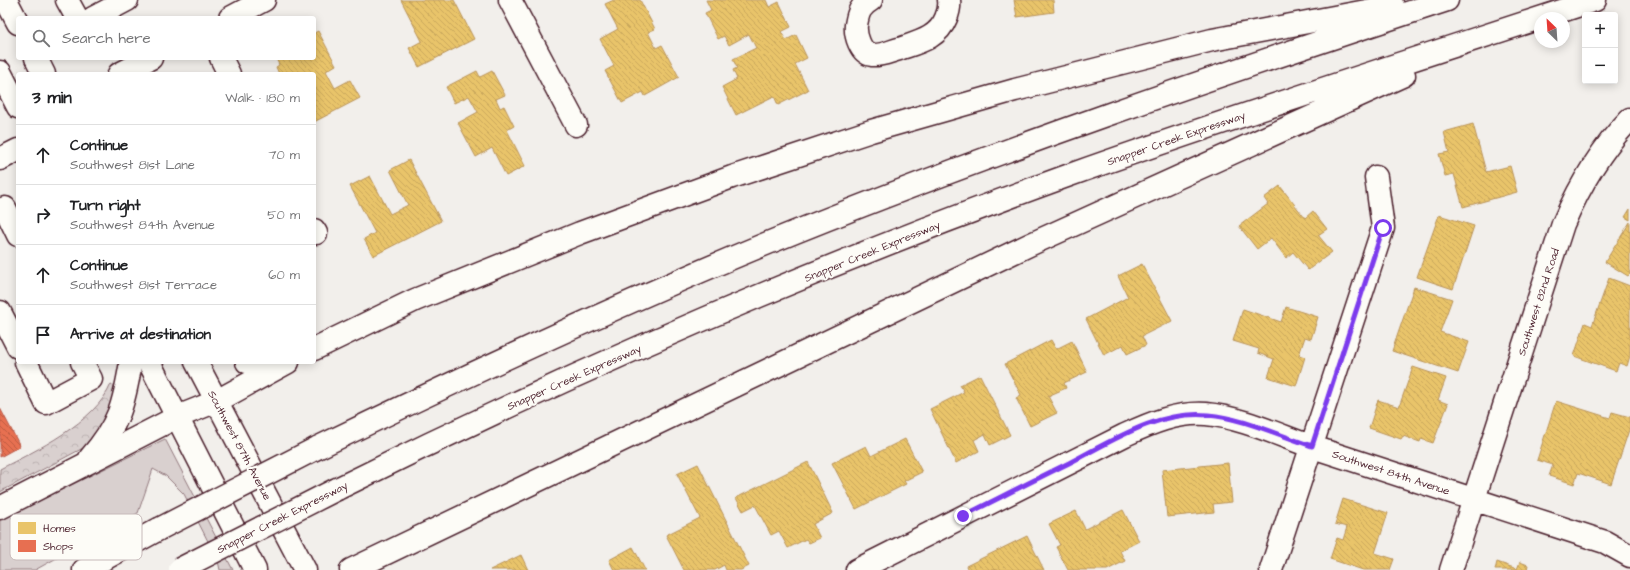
<!DOCTYPE html>
<html lang="en">
<head>
<meta charset="utf-8">
<style>
  :root { --surface:#fff; --page:#f2f2f2; --text:#202124; --muted:#757577; --line:#e0e0e0 }
  body { margin:0; font-family:"Architects Daughter",sans-serif; background:var(--page); color:var(--text) }
  .controls { position:absolute; right:12px; top:12px; display:grid; overflow:hidden; border-radius:4px; box-shadow:0 2px 10px #0003 }
  .controls button { width:36px; height:36px; display:grid; place-items:center; padding:0; border:0; border-bottom:1px solid var(--line); background:var(--surface); color:var(--text); font:20px sans-serif }
  .compass { position:absolute; left:1534px; top:12px; width:36px; height:36px; border-radius:50%; background:var(--surface); box-shadow:0 2px 10px #0003; rotate:335deg }
  .stop { position:absolute; width:12px; height:12px; margin:-9px; border:3px solid #7c3aed; border-radius:50%; background:#fff }
  .stop.end { background:#7c3aed; border-color:#fff; box-shadow:0 1px 4px #0008 }
  .list { margin:0; padding:0; list-style:none }
  h2 { display:flex; justify-content:space-between; align-items:center; height:52px; margin:0; padding:0 16px; font-size:17px }
  h2 small { font-size:13px; font-weight:400; color:var(--muted) }
  .list li { display:grid; grid-template-columns:26px 1fr auto; gap:12px; align-items:center; box-sizing:border-box; height:60px; padding:0 16px; border-top:1px solid var(--line) }
  .list b { display:block; font-size:15px; white-space:nowrap }
  .list p { margin:0; font-size:13px; white-space:nowrap; color:var(--muted) }
  .list em { font-size:13px; font-style:normal; color:var(--muted) }
  .icon { flex:none; width:22px; height:22px; fill:none; stroke:currentColor; stroke-width:2; stroke-linecap:round; stroke-linejoin:round }
  .map { position:relative; flex:none; width:1630px; height:570px; overflow:hidden }
  .search { position:absolute; background:var(--surface); box-shadow:0 2px 10px #0003; left:16px; top:16px; width:300px; height:44px; display:flex; align-items:center; gap:10px; box-sizing:border-box; padding:0 14px; border-radius:4px; color:var(--muted); font-size:15px }
  .panel { position:absolute; background:var(--surface); box-shadow:0 2px 10px #0003; left:16px; top:72px; width:300px; height:292px; border-radius:4px }
  .map>svg:first-child { display:block }
  .grass { fill:#d9d0cf; stroke:#92787d }
  .forest { fill:url(#forest-crowns); stroke:#92787d }
  .homes { fill:url(#homes-back-hatch); stroke:#b99257 }
  .shops { fill:url(#shops-back-hatch); stroke:#b85746 }
  .lines { fill:none; stroke-linecap:round; stroke-linejoin:round }
  .minor-casing { stroke:#4a1f2b; stroke-width:25 }
  .major-casing { stroke:#4a1f2b; stroke-width:25 }
  .highway-casing { stroke:#4a1f2b; stroke-width:25 }
  .minor { stroke:#fdfcf7; stroke-width:22 }
  .major { stroke:#fdfcf7; stroke-width:22 }
  .highway { stroke:#fdfcf7; stroke-width:22 }
  .highway-bridge-casing { stroke:#4a1f2b; stroke-width:25; stroke-linecap:butt }
  .highway-bridge { stroke:#fdfcf7; stroke-width:22 }
  .route { stroke:#7c3aed; stroke-width:5 }
  .labels { text-anchor:middle; stroke-width:4; stroke-linejoin:round; paint-order:stroke }
  .street-label { font-size:11px; fill:#4a1f2b; stroke:#fdfcf7 }
  .key { fill:#fdfcf7; stroke:#c7baba; stroke-width:1 }
  .key-label { font-size:11px; fill:#4a1f2b }
</style>
</head>
<body>
<div class="map">
<svg width="1630" height="570" viewBox="0 0 1630 570">
  <defs>
    <pattern id="forest-crowns" width="20" height="18" patternUnits="userSpaceOnUse"><rect width="20" height="18" fill="#d9d0cf"/><path d="M2 6a3 3 0 1 1 6 0M12 15a3 3 0 1 1 6 0" fill="none" stroke="#bcb2b2"/></pattern>
    <pattern id="homes-back-hatch" width="6" height="6" patternUnits="userSpaceOnUse"><rect width="6" height="6" fill="#e9c46a"/><path d="M-1 5l2 2M0 0l6 6M5-1l2 2" fill="none" stroke="#c9a85c"/></pattern>
    <pattern id="shops-back-hatch" width="6" height="6" patternUnits="userSpaceOnUse"><rect width="6" height="6" fill="#e76f51"/><path d="M-1 5l2 2M0 0l6 6M5-1l2 2" fill="none" stroke="#bd5b43"/></pattern>
  </defs>
  <rect width="100%" height="100%" fill="#f2efeb"/>
  <filter id="ink" filterUnits="userSpaceOnUse"><feTurbulence type="fractalNoise" baseFrequency=".025" numOctaves="2"/><feDisplacementMap in="SourceGraphic" scale="8" xChannelSelector="R" yChannelSelector="G"/><feConvolveMatrix kernelMatrix="1 2 1 2 8 2 1 2 1" color-interpolation-filters="sRGB"/></filter>
  <g filter="url(#ink)">
    <!-- grass -->
    <path class="grass" d="M165 439 233 570H220L218 561 184 494 166 476 153 469 138 513 35 570H0V520Z"/>
    <!-- forest -->
    <path class="forest" d="M111 384 122 389 108 422 85 447 0 492V469C35 451 96 422 111 384Z"/>
    <!-- homes -->
    <path class="homes" d="M401 0H454L474 39 419 67 409 48 422 41Z
      M614 0H640L655 29 648 32 656 48 662 45 679 77 645 96 643 92 622 103 605 71 614 66 600 39 618 29 605 4Z
      M706 0H766L769 7 779 2 791 27 781 32 786 40 796 35 807 58 795 64 808 90 778 105 774 96 736 115 722 87 737 79 733 70 737 68 733 59 756 48 749 34 729 45 724 36 718 39 705 13 711 10Z
      M1014 0H1053L1054 12 1017 17Z
      M318 31 336 65 326 71 335 88 350 80 360 98 314 122V74H279L276 67 279 65 276 58H314V33Z
      M477 71 480 77 492 71 505 95 496 99 500 108 504 106 514 126 507 130 525 166 506 176 492 148 476 157 458 123 478 112 469 96 454 103 446 87Z
      M1473 124 1486 172 1510 166 1517 192 1463 207 1454 174 1445 176 1439 154 1449 152 1444 132Z
      M409 160 441 221 373 256 364 239 375 233 350 186 370 176 390 214 408 205 390 170Z
      M1280 186 1305 218 1313 211 1327 229 1318 235 1332 252 1308 270 1293 252 1286 258 1271 238 1257 249 1239 226 1268 204 1264 198Z
      M1630 209V220L1625 217Z
      M1439 215 1474 226 1453 289 1417 277Z
      M1630 222V274L1628 276 1605 262Z
      M1142 264 1172 321 1142 336 1146 345 1127 354 1123 345 1104 355 1086 319 1128 297 1118 276Z
      M1609 278 1630 286V356L1627 366 1619 363 1616 371 1574 356 1585 323 1592 326Z
      M1414 287 1452 299 1440 332 1469 342 1458 373 1392 351Z
      M1286 307 1318 317 1311 339 1305 337 1299 355 1305 357 1296 386 1268 377 1274 359 1258 353 1259 349 1233 341 1243 309 1281 322Z
      M1051 340 1056 349 1072 341 1087 372 1064 383 1066 388 1048 396 1057 413 1030 426 1016 398 1021 395 1005 364Z
      M1413 367 1446 378 1438 400 1448 404 1433 443 1421 439 1420 442 1403 436 1401 439 1369 428 1378 400 1399 407Z
      M980 375 1010 435 990 445 985 434 974 440 979 451 956 463 930 409 964 392 960 385Z
      M1556 401 1610 418 1612 412 1630 417V427L1611 484 1578 473 1574 484 1549 476 1553 465 1537 460Z
      M905 439 922 472 904 481 906 484 856 509 832 463 866 446 871 456Z
      M808 462 833 513 813 524 820 538 809 543 806 539 788 548 779 531 771 535 755 505 743 511 736 498Z
      M1228 463 1232 502 1213 504 1214 512 1167 517 1162 470Z
      M698 464 749 566 741 570H726L724 565 715 570H684L666 535 700 518 677 474Z
      M1343 499 1388 513 1375 553 1394 559 1390 570H1363L1330 559 1337 538 1343 540 1347 527 1335 524Z
      M1123 510 1139 541 1120 551 1125 561 1107 570H1068L1056 547 1060 545 1049 524 1076 511 1085 529Z
      M1027 536 1044 570H968L966 566Z
      M633 547 645 570H614L609 560Z
      M521 555 528 570H490Z
      M1497 562 1517 569 1520 562 1528 565 1527 569 1530 570H1495Z"/>
    <!-- shops -->
    <path class="shops" d="M0 408 20 446 0 457Z"/>
    <g class="lines">
      <defs>
        <path id="minor" d="M67 0 77 18
          M510 0 576 125
          M871 0C860 6 858 13 856 25 855 35 860 53 872 55 881 56 891 51 899 49 919 42 938 38 946 18 949 11 950 7 949 0
          M93 18 127 0
          M230 18 264 0
          M221 58 229 74
          M119 74 151 58
          M0 159 18 150
          M0 210 5 208 18 235
          M314 230 316 233
          M0 312 18 347
          M26 362 46 403 91 379 82 362
          M857 570 1125 435C1151 423 1177 412 1206 414 1242 417 1287 439 1322 450 1417 480 1511 511 1605 542L1630 556
          M1271 570 1383 228 1376 177
          M1451 570 1563 224C1580 185 1600 150 1630 119"/>
        <path id="major" d="M6 0 18 23
          M36 58 44 74
          M0 72 18 107
          M149 362 255 570
          M196 362 305 570"/>
        <path id="highway" d="M314 349 415 300 580 233 732 177 871 131 1015 90 1212 40 1393 6
          M247 362 255 363 284 362
          M317 448C465 376 615 306 768 243 991 152 1218 75 1447 0
          M90 458C119 425 124 404 131 362
          M337 489C574 371 818 266 1067 176 1241 114 1418 58 1595 0
          M0 508 177 417 217 401 288 362
          M84 570 159 529
          M351 570 1029 245 1404 75"/>
      </defs>
      <!-- minor casing -->
      <use href="#minor" class="minor-casing"/>
      <!-- major casing -->
      <use href="#major" class="major-casing"/>
      <!-- highway casing -->
      <use href="#highway" class="highway-casing"/>
      <!-- minor -->
      <use href="#minor" class="minor"/>
      <!-- major -->
      <use href="#major" class="major"/>
      <!-- highway -->
      <use href="#highway" class="highway"/>
      <defs>
        <path id="highway-bridge" d="M159 529 317 448
          M180 569 337 489"/>
      </defs>
      <!-- highway-bridge casing -->
      <use href="#highway-bridge" class="highway-bridge-casing"/>
      <!-- highway-bridge -->
      <use href="#highway-bridge" class="highway-bridge"/>
    </g>
  </g>
  <g class="lines" filter="url(#ink)">
    <!-- route -->
    <path class="route" d="M963 516C999 498 1034 480 1069 463 1112 441 1158 410 1208 415 1243 418 1278 435 1312 446L1383 228"/>
  </g>
  <g class="labels">
    <!-- street labels -->
    <g class="street-label">
      <text transform="translate(1176 138) rotate(-19)" y="4">Snapper Creek Expressway</text>
      <text transform="translate(872 251) rotate(-22)" y="4">Snapper Creek Expressway</text>
      <text transform="translate(1538 302) rotate(-72)" y="4">Southwest 82nd Road</text>
      <text transform="translate(574 377) rotate(-24)" y="4">Snapper Creek Expressway</text>
      <text transform="translate(240 445) rotate(62)" y="4">Southwest 87th Avenue</text>
      <text transform="translate(1391 472) rotate(18)" y="4">Southwest 84th Avenue</text>
      <text transform="translate(282 517) rotate(-27)" y="4">Snapper Creek Expressway</text>
    </g>
  </g>
  <!-- legend -->
  <rect x="10" y="514" width="132" height="46" rx="6" class="key"/>
  <rect x="18" y="522" width="18" height="12" fill="#e9c46a"/>
  <rect x="18" y="540" width="18" height="12" fill="#e76f51"/>
  <g class="key-label">
    <text x="43" y="532">Homes</text>
    <text x="43" y="550">Shops</text>
  </g>
</svg>
<div class="controls">
<button>+</button>
<button>−</button>
</div>
<svg class="compass" viewBox="-18 -18 36 36"><path d="M0-13l5 13h-10z" fill="#e53935"/><path d="M0 13l5-13h-10z" fill="#757577"/></svg>
<div class="stop" style="left:1383px;top:228px"></div>
<div class="stop end" style="left:963px;top:516px"></div>
<div class="search"><svg class="icon" aria-label="search" viewBox="0 0 24 24"><circle cx="10" cy="10" r="6"/><path d="M15 15l6 6"/></svg>Search here</div>
<section class="panel">
<h2>3 min<small>Walk · 180 m</small></h2>
<ul class="list">
<li><svg class="icon" aria-label="ahead" viewBox="0 0 24 24"><path d="M12 20V5M6 11l6-6 6 6"/></svg><div><b>Continue</b><p>Southwest 81st Lane</p></div><em>70 m</em></li>
<li><svg class="icon" aria-label="right" viewBox="0 0 24 24"><path d="M7 20v-9h11M14 6l5 5-5 5"/></svg><div><b>Turn right</b><p>Southwest 84th Avenue</p></div><em>50 m</em></li>
<li><svg class="icon" aria-label="ahead" viewBox="0 0 24 24"><path d="M12 20V5M6 11l6-6 6 6"/></svg><div><b>Continue</b><p>Southwest 81st Terrace</p></div><em>60 m</em></li>
<li><svg class="icon" aria-label="arrive" viewBox="0 0 24 24"><path d="M6 21V4h12l-3 4 3 4H6"/></svg><div><b>Arrive at destination</b></div></li>
</ul>
</section>
</div>
</body>
</html>
